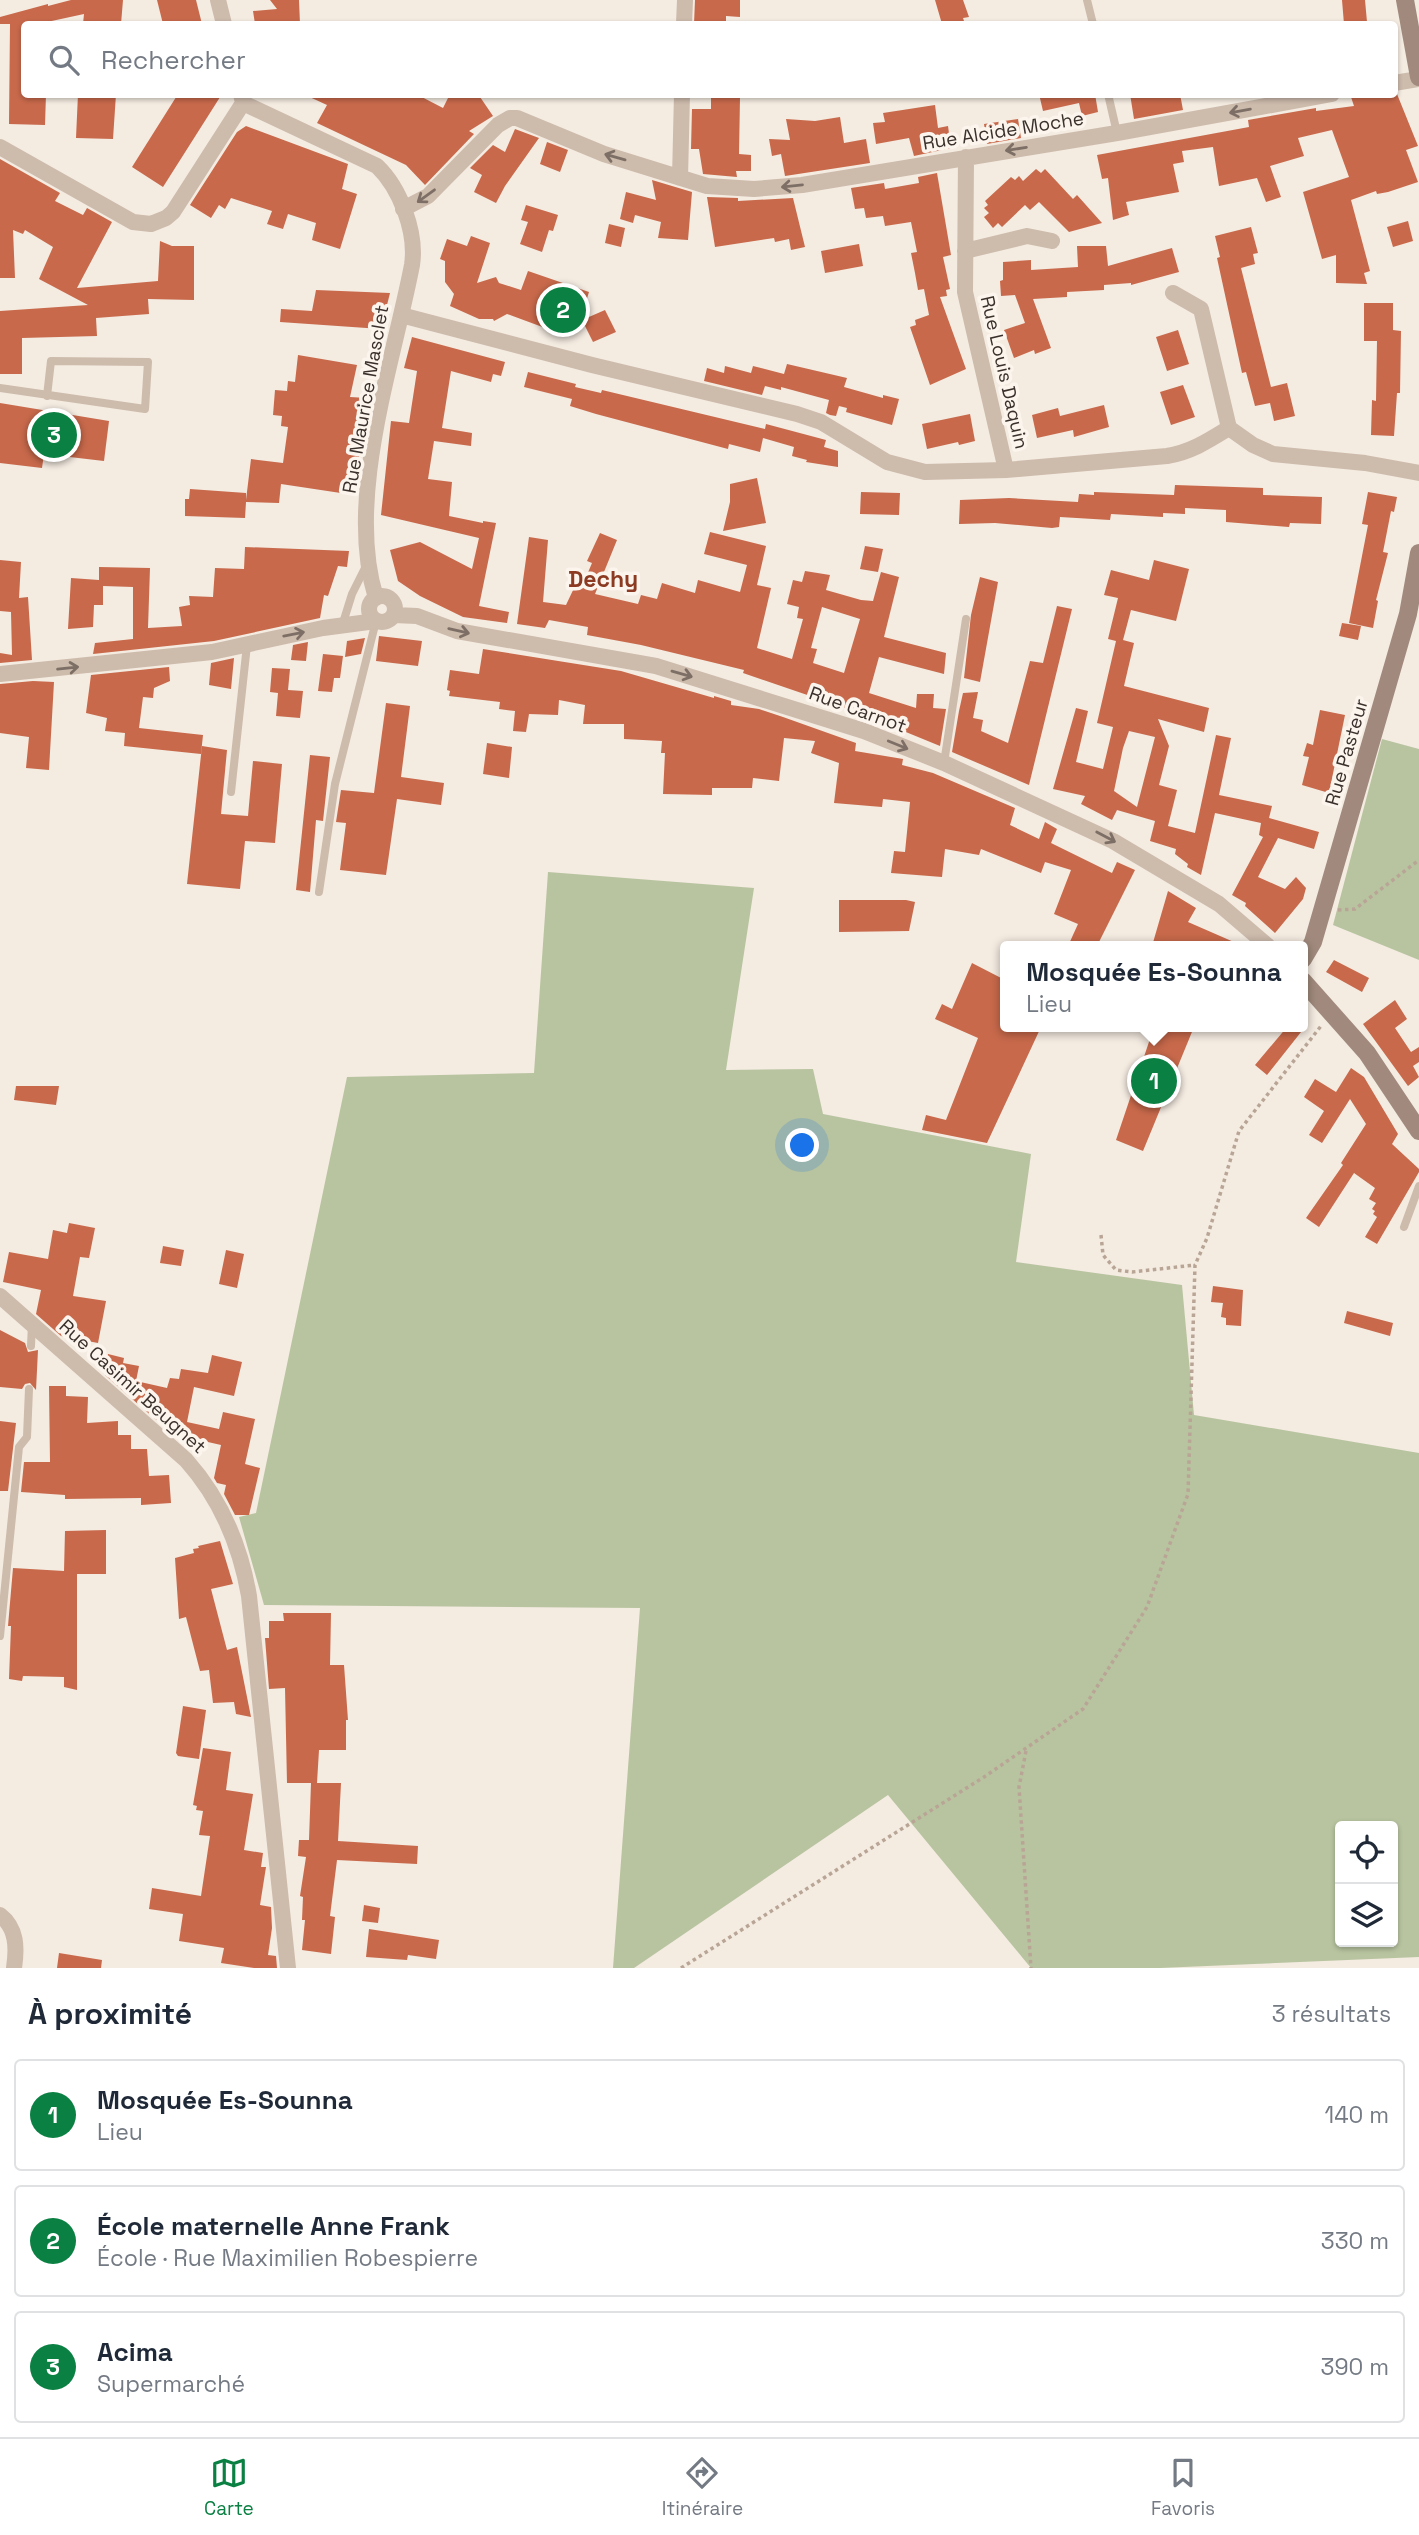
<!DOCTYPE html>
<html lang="fr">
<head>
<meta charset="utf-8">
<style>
  :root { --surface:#fff; --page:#f6f6f7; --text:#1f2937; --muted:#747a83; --line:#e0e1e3; --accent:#0b8043 }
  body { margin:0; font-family:"Space Grotesk",sans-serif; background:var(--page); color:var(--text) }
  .controls { position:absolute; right:21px; bottom:21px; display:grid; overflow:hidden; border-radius:7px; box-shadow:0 2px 5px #0004 }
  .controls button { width:63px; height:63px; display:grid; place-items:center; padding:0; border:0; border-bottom:2px solid var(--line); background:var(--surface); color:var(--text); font:35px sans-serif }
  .you { position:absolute; left:803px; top:1146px; width:24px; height:24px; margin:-18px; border:5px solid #fff; border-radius:50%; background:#1a73e8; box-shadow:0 0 0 10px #1a73e833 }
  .badge { display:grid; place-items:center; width:46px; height:46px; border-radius:50%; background:var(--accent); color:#fff; font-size:23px; font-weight:700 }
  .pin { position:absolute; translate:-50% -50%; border:4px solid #fff; box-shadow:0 2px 7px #0006 }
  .popup { position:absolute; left:1000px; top:941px; width:308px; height:91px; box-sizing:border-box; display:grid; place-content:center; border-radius:7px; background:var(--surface); filter:drop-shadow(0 2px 5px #0005); font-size:23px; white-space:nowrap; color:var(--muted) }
  .popup b { font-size:26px; color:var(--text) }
  .popup::after { content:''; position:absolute; left:50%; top:100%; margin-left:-14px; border:14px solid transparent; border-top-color:var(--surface) }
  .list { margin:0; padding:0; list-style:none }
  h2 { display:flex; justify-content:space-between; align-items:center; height:91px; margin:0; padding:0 28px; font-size:30px }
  h2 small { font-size:23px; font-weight:400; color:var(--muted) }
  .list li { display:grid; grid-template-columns:46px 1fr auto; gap:21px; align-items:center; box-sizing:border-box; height:112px; margin:0 14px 14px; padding:0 14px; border:2px solid var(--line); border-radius:7px }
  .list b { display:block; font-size:26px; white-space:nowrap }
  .list p { margin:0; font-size:23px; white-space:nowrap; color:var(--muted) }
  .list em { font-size:23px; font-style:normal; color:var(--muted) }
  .icon { flex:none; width:38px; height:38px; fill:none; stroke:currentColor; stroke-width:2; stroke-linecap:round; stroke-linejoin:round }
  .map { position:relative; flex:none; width:1419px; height:1968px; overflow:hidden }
  .search { position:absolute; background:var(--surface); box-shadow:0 2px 5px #0004; left:21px; right:21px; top:21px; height:77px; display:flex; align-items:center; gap:18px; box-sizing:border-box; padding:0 24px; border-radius:7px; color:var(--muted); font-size:26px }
  .sheet { height:469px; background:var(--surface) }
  nav { display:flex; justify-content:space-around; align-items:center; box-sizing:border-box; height:98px; border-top:2px solid var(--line); background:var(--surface); font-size:19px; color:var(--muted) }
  nav a { display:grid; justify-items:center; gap:4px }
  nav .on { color:var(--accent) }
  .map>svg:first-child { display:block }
  .green { fill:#b8c4a0; fill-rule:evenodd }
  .building { fill:#c8694b; fill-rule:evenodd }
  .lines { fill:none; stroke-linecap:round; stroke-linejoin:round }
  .path { stroke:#b9a596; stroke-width:3.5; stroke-dasharray:3.5 3.5; stroke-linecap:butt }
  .lane { stroke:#cdbbac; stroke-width:8 }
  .street { stroke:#cdbbac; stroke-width:16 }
  .secondary { stroke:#a18a7d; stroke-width:18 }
  .oneway { stroke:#7d6f65 }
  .labels { text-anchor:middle; stroke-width:7; stroke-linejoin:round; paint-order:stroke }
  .street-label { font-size:19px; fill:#3b302b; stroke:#fbf5ee }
  .quarter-label { font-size:23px; font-weight:bold; fill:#8c3b22; stroke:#fbf5ee }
</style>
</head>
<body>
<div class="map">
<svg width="1419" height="1968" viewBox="0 0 1419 1968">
  <rect width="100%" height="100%" fill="#f4ebe1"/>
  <!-- green -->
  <path class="green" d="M1382 739 1419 749V960L1333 925Z
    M548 872 754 888 726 1070 813 1069 823 1114 1031 1154 1016 1262 1182 1285 1194 1415 1419 1453V1957L1160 1968H1031L888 1795 634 1968H613L640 1608 264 1605 239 1517 256 1513 347 1077 534 1073ZM1340 1826H1393V1942H1340Z"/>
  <!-- building -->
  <path class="building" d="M71 0H123L121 24H83L84 14 47 22V24H24V94H46L45 125 9 124 10 24H0V17L48 4V6Z
    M157 0H196L202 24H163Z
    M270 0H299L300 24H255L253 11 277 9Z
    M695 0H740V17L726 16V24H694Z
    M935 0H963L969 17 963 18 965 24H942Z
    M1342 0H1365L1367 22 1344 24Z
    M78 94H116L113 139 76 138Z
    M178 94H222L163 187 132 167Z
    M303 94H416L443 108 450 94H478L493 116 469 131 474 134 425 185 406 165 317 123 327 105Z
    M1039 94H1095L1098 112 1082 116 1079 103 1043 111Z
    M1130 94H1180L1183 110 1134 119Z
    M1371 94H1397L1418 146 1406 150 1418 182 1388 192 1377 194 1376 191 1351 200 1370 271 1364 273 1367 284 1336 283V255L1322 259 1303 192 1349 177 1332 130 1298 138 1304 156 1270 166 1281 197 1266 202 1257 178 1219 186 1213 147 1182 151 1184 162 1173 164 1179 192 1126 202 1129 215 1113 220 1108 178 1102 179 1097 155 1249 127 1248 120 1316 108V111L1354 106 1351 97Z
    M711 96 740 98 739 154 751 155V171H736L737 177 703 174 699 149H691L692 109H711Z
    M935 105 938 128 948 126 951 148 914 156 909 138 876 144 873 123 885 122 883 113Z
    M840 117 844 143 866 139 870 163 785 176 781 154 772 156 769 139 790 140 786 119 815 121Z
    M1018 119 1021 138 987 144 984 124Z
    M246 126 348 164 342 189 357 194 340 249 312 240 316 223 288 214 283 229 267 224 272 211 231 198 225 209 219 205 211 218 190 205 237 132Z
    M515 129 539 138 505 186 496 203 474 192 482 175 470 168 493 145 505 152Z
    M547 142 568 150 560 172 540 164Z
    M0 159 60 193 55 201 83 215 87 208 112 222 77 288 158 281 160 241 172 246H194V300L148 299 149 314 96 318 97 336 22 338V374H0V311L88 305 39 279 53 247 25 230 23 234 13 230 15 278H0Z
    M1036 169 1041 173 1045 169 1073 199 1077 195 1102 223 1069 232 1039 202 1030 210 1025 205 1002 227 998 223 993 228 984 217 989 213 984 208 988 205 985 201 1011 177 1015 180 1019 176 1023 181Z
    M937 173 951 255 943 257 950 289 946 290 947 296 940 297 966 369 930 385 910 327 916 325 915 320 929 315 924 289 918 290 915 273 911 253 917 252 911 222 885 226 883 216 866 218 864 208 855 209 851 188 884 183 885 189 919 183 918 177Z
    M652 180 692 192 688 240 658 238 661 222 635 215 633 223 620 219 626 192 656 200Z
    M707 197 738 198V201L793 198 805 247 791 250 789 239 775 242 774 238 715 247Z
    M526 205 558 215 553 231 549 230 542 252 520 244 528 222 521 220Z
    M1408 221 1413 241 1393 247 1387 227Z
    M609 224 625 228 621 247 605 243Z
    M1251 227 1258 253 1253 254 1255 264 1241 268 1271 387 1287 383 1295 416 1274 421 1270 403 1255 406 1246 372 1242 373 1217 258 1220 257 1215 236Z
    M471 236 490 243 477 283 496 277 499 283 521 290 528 271 589 292 577 330 564 335 507 314 494 321 493 319H479L450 306 454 294 445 282V261L440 259 447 239 467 246Z
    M859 244 863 266 825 273 821 251Z
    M1077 246H1106L1108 266 1172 248 1179 272 1131 285V283L1104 285V290L1067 292V297L1033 299 1051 348 1035 354 1034 350 1014 358 1004 330 1025 323 1015 295 1001 296 1000 281 1003 280V262L1031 260V270L1078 267Z
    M316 290 390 293 381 329 280 322 281 309 312 311Z
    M1364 303H1393V330L1401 331 1400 393H1397L1394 436 1371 435 1372 400 1376 401 1377 341H1364Z
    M605 310 616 332 593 342 582 320Z
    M1178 330 1189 364 1167 371 1156 337Z
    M412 337 505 362 501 376 493 374 491 382 451 371 442 428 472 433 471 446 434 441 428 479 452 482 449 516 483 523V521L496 523 479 606 509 612 507 623 463 617 420 596 398 581 390 550 420 542 472 569 479 538 381 515 391 421 409 423 417 371 404 368Z
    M298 355 357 365 350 397 367 398 354 495 281 484 279 503 246 502 245 518 185 516V499H189L190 489 246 493V500L251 459 283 463 288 427 281 426 282 416 273 415 275 390 287 391 288 381 295 382Z
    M787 364 847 378 844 387 883 398V395L899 399 892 425 846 412 847 408 839 406 836 416 830 415 826 413 829 400 781 387V390L765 386 762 395 704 381 707 368 724 373 725 366 751 373 753 366 784 374Z
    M528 372 576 384 575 387 601 393 602 390 765 429 766 424 826 440 824 447 838 451V467L806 462 807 460 792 456 794 447 763 438 760 452 729 444 728 449 596 414 570 406 572 399 524 387Z
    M1183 385 1195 417 1171 425 1160 392Z
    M0 403 109 421 104 461 44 454 42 468 0 463Z
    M1104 405 1109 427 1074 437 1073 430 1037 438 1032 415 1058 408 1060 416Z
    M970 414 975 441 959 445 958 442 927 449 922 424Z
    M757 478 766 523 723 531 730 502V484Z
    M1175 485 1263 488V495L1322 497 1321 524 1290 523 1289 527 1226 522V510L1185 508V514L1163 513V517L1111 514 1110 520 1060 517 1059 527 1052 528 995 523 959 524 960 500 1009 498 1078 502 1079 494 1094 495V492L1174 495Z
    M861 492 900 493 899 515 860 514Z
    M1368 492 1397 497 1394 512 1391 511 1383 552 1388 553 1376 600 1378 601 1373 628 1349 623 1368 525 1362 524Z
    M710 532 766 546 757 585 771 588 757 648 792 659 803 619 797 618 799 607 787 604 793 580 802 582 805 571 830 575 826 590 861 600 873 601 881 572 899 577 884 637 946 653 944 674 879 657 869 693 916 708 917 694H934L933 708 946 709 940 746 857 712 743 673 744 670 641 645 587 635 588 627 549 620 545 628 517 624 529 537 548 540 543 602 566 605 575 586 581 589 592 563 587 561 600 533 617 540 595 594 638 604 641 595 657 599 662 583 695 593 698 580 740 592 747 565 704 554ZM822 607 860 619 844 673 813 663 817 649 811 648Z
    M865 546 883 549 878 572 860 569Z
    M245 547 349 551 347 567 338 566 328 596 324 595 320 618 214 641 93 654 95 643 133 639V587L103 586V605H94L93 627 68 629 71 578 99 580V567L150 568 148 628 182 626 179 607 190 605 189 596 213 597 215 568 244 569Z
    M0 560 21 562 19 598 28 597 32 660 0 663V653L12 655 11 612 0 611Z
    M1154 560 1189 569 1176 621 1131 610 1123 640 1134 643 1124 686 1209 708 1204 732 1158 719 1169 746 1159 785 1177 790 1168 826 1195 833 1216 735 1231 738 1219 795 1272 806 1269 818 1319 832 1314 849 1278 838 1258 877 1285 889 1296 877 1306 888 1303 899 1275 933 1245 906 1246 903 1232 895 1263 837 1259 835 1261 823 1215 813 1201 875 1187 867 1188 864 1175 854 1176 849 1150 841 1155 821 1117 810 1112 820 1081 804 1085 796 1053 789 1076 708 1088 711 1076 762 1103 769 1113 727 1097 723 1116 641 1108 639 1118 598 1104 595 1111 570 1149 580ZM1129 731 1155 737 1137 807 1114 791 1123 748Z
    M980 577 998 582 980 682 964 678 971 615Z
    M1057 606 1072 609 1029 785 952 752 959 711 963 693 978 692 973 718 983 720 981 731 1008 743 1030 661 1043 663Z
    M1342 623 1361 626 1358 640 1339 636Z
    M379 636 422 641 418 666 376 661Z
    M365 638 361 654 345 657 347 641Z
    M308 642 306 661 291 660 293 645Z
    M483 649 621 671 714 698V696L731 701V705L759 709 783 717 856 743 855 751 903 759 902 765 933 773 1015 808 1010 825 1039 839 1045 822 1057 829 1051 843 1112 873 1117 862 1135 870 1097 946H1068L1078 924 1054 914 1071 870 1045 862 1041 873 981 849 979 855 945 849 942 877 891 873 894 851 905 852 910 802 883 799 882 807 834 803 839 763 811 753 815 741 784 738 779 781 753 778 752 788H712V795L663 794 665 753H661L662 741 624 739V724H583L585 705 559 700 558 715 529 714 526 732 513 731 515 711 499 709 500 702 449 696 450 691 447 690 450 670 479 674Z
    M323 654 343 656 340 678H334L332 692 318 691Z
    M234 658 231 689 209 685 211 663Z
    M169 667 170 681 154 688 153 698 143 697 139 728 203 735 201 754 124 746 125 733 105 731 107 718 86 713 91 675Z
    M272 668 290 669 288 690 303 691 300 718 276 716 278 693 270 692Z
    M33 681 54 682 49 770 26 768 29 737 0 733V684Z
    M386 703 410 706 401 777 444 783 441 805 397 799 386 875 340 870 346 823 336 822 341 790 374 793Z
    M1320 710 1345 715 1329 793 1302 785 1309 757 1303 756 1307 743 1313 745Z
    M487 743 512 747 509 778 483 774Z
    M202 746 227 750 221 814 248 816 253 761 282 764 275 843 245 841 240 889 187 884Z
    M310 755 330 757 323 821 316 820 310 892 296 890Z
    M1168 891 1196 908 1188 922 1243 946H1152Z
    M839 900H906L915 902 909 931 839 932Z
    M1334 960 1369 978 1362 992 1326 972Z
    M972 963 1005 980V1027H1041L987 1143 922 1130 926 1115 946 1120 978 1038 935 1019 942 1004 952 1009Z
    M1395 1000 1407 1019 1395 1028 1411 1052 1419 1047V1062L1413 1066 1419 1077 1408 1086 1363 1024Z
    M1154 1027H1194L1143 1151 1116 1140Z
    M1287 1027H1305L1267 1075 1255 1065Z
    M1351 1068 1364 1077 1398 1134 1392 1144 1419 1169V1172L1377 1244 1365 1237 1377 1217 1373 1214 1375 1211 1372 1209 1376 1203 1369 1199 1375 1188 1354 1173 1319 1227 1306 1218 1343 1165 1341 1163 1366 1124 1350 1099 1322 1143 1309 1135 1324 1111 1304 1097 1315 1079 1336 1092Z
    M16 1086H59L56 1105 14 1100Z
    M69 1223 95 1228 89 1258 80 1257 73 1296 106 1301 98 1343 61 1336 36 1314 41 1290 3 1282 9 1252 48 1259 53 1230 67 1233Z
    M163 1246 184 1250 181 1266 160 1263Z
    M226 1250 244 1254 237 1288 219 1284Z
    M1213 1286 1243 1290 1241 1326 1226 1325V1318L1221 1317 1223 1303 1211 1302Z
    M1347 1311 1393 1323 1390 1336 1344 1323Z
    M0 1330 25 1343 28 1352 38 1350 36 1390 30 1383 25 1384 22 1389 0 1387Z
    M108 1354 124 1358 123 1363 139 1366 136 1381 167 1388 170 1378 179 1379 181 1369 208 1373 212 1355 242 1362 234 1396 194 1387 187 1422 219 1429 223 1412 255 1419 245 1464 260 1468 249 1515H235L224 1494 226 1485 217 1483 214 1478 221 1445 173 1434 175 1423 155 1419 105 1375Z
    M49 1386H66V1396L88 1397 87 1423 118 1421V1435H131V1449H147L149 1476 169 1475 171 1503 141 1505V1498L65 1499V1495L21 1492 24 1462H50Z
    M0 1421 16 1423 8 1491H0Z
    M106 1530V1574H77V1690L64 1687V1677L23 1676 22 1681 9 1679 11 1626H8L13 1568 64 1571 65 1531Z
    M220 1541 233 1584 211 1589 227 1650 237 1647 251 1717 236 1714 234 1702 213 1703 209 1670 200 1671 186 1617 179 1619 175 1558 194 1553 193 1549 199 1548 198 1546Z
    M283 1613H331L330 1665H344L348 1720H346V1750H319L317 1783H287L285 1688 269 1689 265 1638H269V1621H284Z
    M183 1706 206 1710 199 1759 178 1756 176 1753Z
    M203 1748 231 1752 226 1790 253 1794 244 1850 263 1853 261 1867H266L260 1905 271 1907 272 1928 268 1955 276 1956 277 1968H254L221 1963 224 1948 179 1941 183 1914 149 1909 152 1888 201 1896 210 1836 199 1835 203 1811 196 1810 197 1806 193 1805Z
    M311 1783H341L338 1841 418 1846 417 1864 337 1860 330 1916 335 1917 331 1954 302 1950 305 1920H302L303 1897 300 1896 306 1857 298 1856 299 1840H309Z
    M364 1905 380 1908 378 1923 362 1921Z
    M369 1929 439 1940 436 1959 408 1955 407 1960 366 1957Z
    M59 1953 102 1960 101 1968H57Z"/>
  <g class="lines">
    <!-- path -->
    <path class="path" d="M1338 910 1355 909 1419 860
      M1101 1235 1103 1255 1116 1270 1132 1272 1195 1265
      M1026 1751 1019 1787 1031 1968
      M681 1968 984 1777 1083 1709 1147 1607 1188 1494 1195 1265 1207 1238 1239 1131 1321 1026"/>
    <!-- lane -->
    <path class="lane" d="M1087 0 1093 24
      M1108 94 1117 133
      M0 388 145 409 148 362 51 361 47 396
      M342 626 352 594 367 564
      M944 763 966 619
      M231 792 247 645
      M319 892 335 784 376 621
      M1404 1227 1419 1186
      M31 1346 32 1324
      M0 1636 19 1447 27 1437 29 1389"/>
    <!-- street -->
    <path class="street" d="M218 0 224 24
      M684 24 685 0
      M1394 83 1419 79
      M241 94 243 103 377 166C400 188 417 232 412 265 393 364 345 499 376 598
      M0 147 133 222 151 224 166 218 173 212 243 103
      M966 157 965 292 1006 470
      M680 178 682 94
      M403 209 428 196 498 125 510 118H517L604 154 707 186 754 189 802 185 1117 133 1332 94
      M965 251 1027 236 1052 241
      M1173 293 1201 309 1229 428
      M401 315 592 365 797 414 821 422 887 462 925 472 1006 470 1167 456C1191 452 1208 441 1229 428L1253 445 1273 454 1365 463 1419 473
      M369 609a13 13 0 1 1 26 0a13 13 0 1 1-26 0Z
      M394 615 417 616 457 631 656 666 864 731 944 763 1113 841 1219 904 1268 946
      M0 674 212 652 323 628 376 621
      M0 1296 186 1460C221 1499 240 1544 249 1596L288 1968
      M0 1915C17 1928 17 1948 14 1968"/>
    <!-- secondary -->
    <path class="secondary" d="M1405 0 1419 77
      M1303 959 1313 942 1408 614 1419 553
      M1303 981 1367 1053 1419 1131"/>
  </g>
  <!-- one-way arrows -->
  <defs><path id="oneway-shaft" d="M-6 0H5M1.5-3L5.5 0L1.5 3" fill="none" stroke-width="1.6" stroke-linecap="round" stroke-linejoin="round" transform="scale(1.75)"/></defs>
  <g class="oneway">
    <use href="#oneway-shaft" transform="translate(1240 111) rotate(170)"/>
    <use href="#oneway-shaft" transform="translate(1016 149) rotate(171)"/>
    <use href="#oneway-shaft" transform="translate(615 157) rotate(-164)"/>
    <use href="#oneway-shaft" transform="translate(792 186) rotate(174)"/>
    <use href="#oneway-shaft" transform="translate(426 196) rotate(144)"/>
    <use href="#oneway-shaft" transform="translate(459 631) rotate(13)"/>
    <use href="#oneway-shaft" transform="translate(294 634) rotate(-11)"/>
    <use href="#oneway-shaft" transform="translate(68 668) rotate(-6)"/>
    <use href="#oneway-shaft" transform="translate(682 674) rotate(16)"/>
    <use href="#oneway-shaft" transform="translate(898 745) rotate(22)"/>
    <use href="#oneway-shaft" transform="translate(1106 837) rotate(28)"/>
  </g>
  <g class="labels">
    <!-- street labels -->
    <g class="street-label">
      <text transform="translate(1003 130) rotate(-9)" y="7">Rue Alcide Moche</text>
      <text transform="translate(1005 372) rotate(77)" y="7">Rue Louis Daquin</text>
      <text transform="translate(365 399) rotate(-80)" y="7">Rue Maurice Masclet</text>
      <text transform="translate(858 709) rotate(20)" y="7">Rue Carnot</text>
      <text transform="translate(1346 752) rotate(-74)" y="7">Rue Pasteur</text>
      <text transform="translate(133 1386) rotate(42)" y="7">Rue Casimir Beugnet</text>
    </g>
    <!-- quarter labels -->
    <g class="quarter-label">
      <text x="603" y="587">Dechy</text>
    </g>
  </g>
</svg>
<div class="controls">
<button><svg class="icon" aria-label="locate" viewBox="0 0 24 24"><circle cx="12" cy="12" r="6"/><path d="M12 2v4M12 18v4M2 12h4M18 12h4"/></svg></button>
<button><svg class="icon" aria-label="layers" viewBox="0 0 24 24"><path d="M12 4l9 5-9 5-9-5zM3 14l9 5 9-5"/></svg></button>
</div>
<div class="you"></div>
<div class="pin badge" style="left:1154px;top:1081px">1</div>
<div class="popup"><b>Mosquée Es-Sounna</b>Lieu</div>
<div class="pin badge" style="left:563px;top:310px">2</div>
<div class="pin badge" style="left:54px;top:435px">3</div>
<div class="search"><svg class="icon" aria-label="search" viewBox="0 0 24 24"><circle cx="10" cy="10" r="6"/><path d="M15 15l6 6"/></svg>Rechercher</div>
</div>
<section class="sheet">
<h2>À proximité<small>3 résultats</small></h2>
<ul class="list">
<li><span class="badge">1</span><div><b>Mosquée Es-Sounna</b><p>Lieu</p></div><em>140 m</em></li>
<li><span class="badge">2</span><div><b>École maternelle Anne Frank</b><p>École · Rue Maximilien Robespierre</p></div><em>330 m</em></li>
<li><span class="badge">3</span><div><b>Acima</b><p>Supermarché</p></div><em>390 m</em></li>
</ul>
</section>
<nav>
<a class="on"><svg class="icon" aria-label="map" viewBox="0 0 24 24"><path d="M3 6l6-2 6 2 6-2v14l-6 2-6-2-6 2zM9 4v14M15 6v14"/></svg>Carte</a>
<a><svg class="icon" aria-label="directions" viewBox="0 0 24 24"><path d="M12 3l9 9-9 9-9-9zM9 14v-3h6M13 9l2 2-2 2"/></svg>Itinéraire</a>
<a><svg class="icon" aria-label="saved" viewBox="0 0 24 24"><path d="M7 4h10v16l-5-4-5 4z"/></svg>Favoris</a>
</nav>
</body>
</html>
